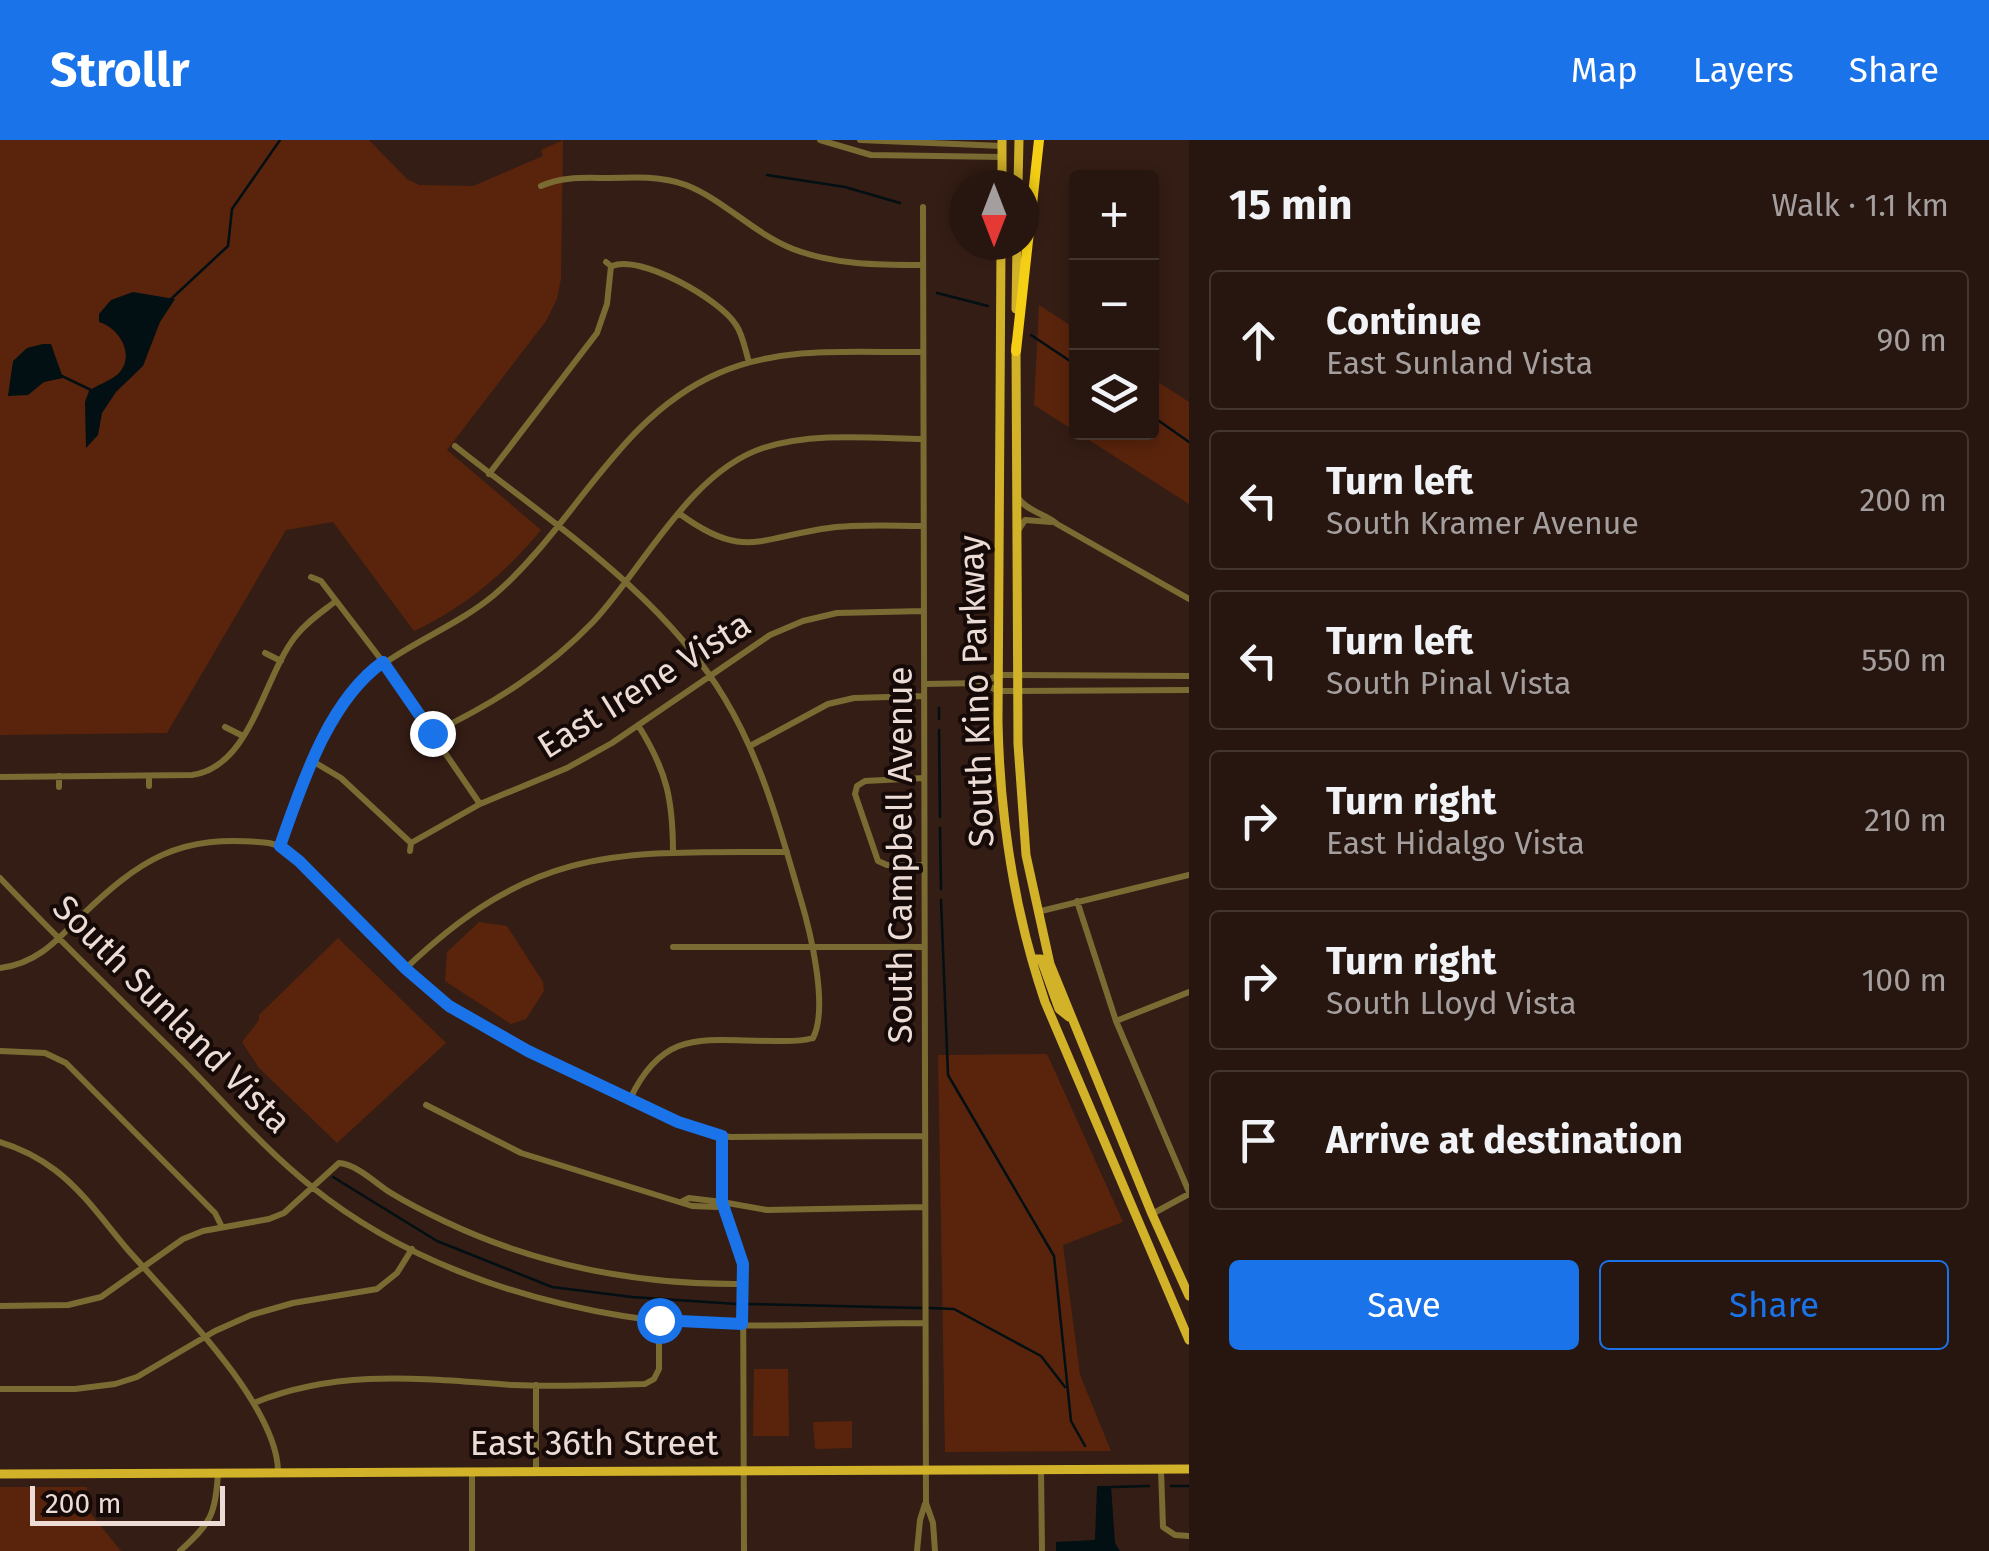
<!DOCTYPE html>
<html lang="en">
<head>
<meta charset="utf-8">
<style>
  :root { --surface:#27160f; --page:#2f1f18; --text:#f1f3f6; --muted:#a49f9e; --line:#43352f; --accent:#1a73e8 }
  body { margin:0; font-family:"Fira Sans",sans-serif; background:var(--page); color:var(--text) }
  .controls { position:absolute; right:30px; top:30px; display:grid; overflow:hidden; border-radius:10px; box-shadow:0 5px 15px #0003 }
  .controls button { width:90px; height:90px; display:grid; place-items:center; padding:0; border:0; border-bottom:2px solid var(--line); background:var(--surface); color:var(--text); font:50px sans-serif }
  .compass { position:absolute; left:949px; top:30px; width:90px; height:90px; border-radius:50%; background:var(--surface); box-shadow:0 5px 15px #0003; rotate:180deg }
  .scale { position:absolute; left:30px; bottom:25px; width:195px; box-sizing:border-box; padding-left:10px; border:5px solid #ecdcd5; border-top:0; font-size:28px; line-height:35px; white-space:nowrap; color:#ecdcd5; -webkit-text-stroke:8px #150a07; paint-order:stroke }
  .stop { position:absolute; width:30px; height:30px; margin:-22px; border:8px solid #1a73e8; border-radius:50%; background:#fff }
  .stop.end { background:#1a73e8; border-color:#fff; box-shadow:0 2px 10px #0008 }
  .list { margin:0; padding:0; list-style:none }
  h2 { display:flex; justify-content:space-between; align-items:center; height:130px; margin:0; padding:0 40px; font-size:42px }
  h2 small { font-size:32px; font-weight:400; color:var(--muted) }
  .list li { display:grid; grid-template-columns:65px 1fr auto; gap:30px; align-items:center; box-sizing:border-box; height:140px; margin:0 20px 20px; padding:0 20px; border:2px solid var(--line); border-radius:10px }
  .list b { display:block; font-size:38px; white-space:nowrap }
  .list p { margin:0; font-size:32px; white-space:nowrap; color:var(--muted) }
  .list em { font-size:32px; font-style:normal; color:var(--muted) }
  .actions { display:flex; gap:20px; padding:30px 40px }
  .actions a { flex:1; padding:22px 0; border:2px solid var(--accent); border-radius:10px; text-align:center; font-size:35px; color:var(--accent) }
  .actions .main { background:var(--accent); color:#fff }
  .icon { flex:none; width:55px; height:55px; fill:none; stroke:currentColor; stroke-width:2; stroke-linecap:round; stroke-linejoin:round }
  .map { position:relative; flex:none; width:1189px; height:1411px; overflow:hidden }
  header { display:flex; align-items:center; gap:60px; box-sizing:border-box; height:140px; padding:0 50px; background:var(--accent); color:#fff }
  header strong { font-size:48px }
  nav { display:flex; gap:55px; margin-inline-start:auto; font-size:35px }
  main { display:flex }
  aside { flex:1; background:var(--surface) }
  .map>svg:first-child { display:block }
  .green { fill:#5a240c }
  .water { fill:#020f13 }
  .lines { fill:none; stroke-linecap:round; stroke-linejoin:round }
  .stream { stroke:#020f13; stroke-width:2.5 }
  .minor { stroke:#7a6b33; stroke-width:6 }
  .major { stroke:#d1b229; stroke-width:9 }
  .highway { stroke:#f4cf16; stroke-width:10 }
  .route { stroke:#1a73e8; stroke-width:12 }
  .labels { text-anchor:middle; stroke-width:8; stroke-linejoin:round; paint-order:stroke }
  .street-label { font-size:35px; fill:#ecdcd5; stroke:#150a07 }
</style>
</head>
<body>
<header>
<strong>Strollr</strong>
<nav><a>Map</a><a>Layers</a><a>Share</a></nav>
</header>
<main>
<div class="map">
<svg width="1189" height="1411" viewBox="0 0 1189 1411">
  <rect width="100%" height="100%" fill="#341d14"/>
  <!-- green -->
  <path class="green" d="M0 0H369L407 39 419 45 473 46 543 16 541 10 563 0 561 139 557 159 546 181 447 310 541 390C505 433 466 467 414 491L333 382 286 390 167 593 0 595Z
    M1039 165 1076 189V292H1152V238L1189 262V364L1034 265Z
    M479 782 507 786 543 842 544 851 526 879 511 884 445 841 447 812Z
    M338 798 446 903 337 1003 259 928 242 902 259 880V875Z
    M1047 914 1123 1082 1063 1105 1080 1235 1111 1311 945 1312 938 915Z
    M754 1229H788L789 1296H753Z
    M852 1281V1308L815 1309 813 1282Z
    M0 1347H87V1369L121 1411H0Z"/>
  <!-- water -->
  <path class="water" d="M133 152 175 159 160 182 143 226 116 252 102 273 98 295 86 308 85 262 89 251C97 245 110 241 118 234 136 216 120 188 99 182V174L111 160Z
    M43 204H51L63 238 44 242 28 255 8 256 13 221 27 208Z
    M1097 1346H1111L1115 1403 1120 1411H1056V1402L1095 1400Z"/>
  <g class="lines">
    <!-- stream -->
    <path class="stream" d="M767 35 845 47 900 63
      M937 153 988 166
      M170 160 228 106 232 69 280 0
      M1031 195 1076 225
      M62 236 91 250
      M1152 276 1189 302
      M939 568V579
      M939 590 940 677
      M940 688 941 749
      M941 760 948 935 1054 1116 1071 1281 1085 1306
      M333 1037 437 1101 552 1147 632 1157 737 1164
      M748 1164 921 1168
      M929 1168 954 1169 1041 1216 1065 1247
      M1171 1346H1189
      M1111 1347 1149 1346"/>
    <!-- minor -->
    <path class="minor" d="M820 0 871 15 1002 17
      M860 0 1002 6
      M541 46C563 36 585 38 609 38 635 37 662 36 686 45 724 60 753 93 793 109 835 125 878 125 923 125
      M923 67 926 1363 933 1383 935 1411
      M612 126C640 114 720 159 736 185 743 195 745 210 749 222
      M455 306C549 381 663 454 725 559 762 621 780 689 800 757 810 790 829 867 813 898
      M489 334 597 193 607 164 611 126 606 122
      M1019 359C1027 371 1046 374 1057 384L1189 459
      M680 374C744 421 760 397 829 388 860 384 892 386 923 386
      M1019 389 1025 380 1051 382
      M311 437 321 441 383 522 480 664
      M265 513 281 521
      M983 543 998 551 1189 550
      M924 544 983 543 998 535 1189 536
      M638 585C667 631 673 660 673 713
      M225 587 241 595
      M432 593C493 564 547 530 594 481 644 427 690 332 763 308 813 292 871 298 923 299
      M750 606 828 564 854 558 924 556
      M314 622 341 638 411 703
      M59 636V647
      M149 636V646
      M0 637 192 635C251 627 263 538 295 497 306 482 322 472 336 461
      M280 706C298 661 316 598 345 560 385 509 446 495 494 455 575 386 617 277 719 233 783 205 855 213 923 212
      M410 711 411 703 480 664 567 628 612 603 770 495 803 481 837 473 924 471
      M923 725H887L878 721 855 654 857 646 865 641 924 638
      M0 738C59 800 121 860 182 920 224 962 265 1010 312 1047 400 1118 512 1158 623 1176 721 1192 825 1183 925 1183
      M1077 761 1116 881 1189 1052
      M1037 772 1189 735
      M673 807H924
      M0 828C34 824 54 804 77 780 140 719 178 693 269 703L280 706 299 721C347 769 392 824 447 864 496 900 555 924 609 949 648 968 687 990 730 997L925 996
      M405 829C536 704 617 712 787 712
      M1116 881 1189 852
      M0 911 45 913 66 923 215 1073 222 1087
      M630 959C664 887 705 901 774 901 787 901 800 902 813 898
      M426 965 521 1013 692 1066 717 1067 722 1062 689 1058 683 1061
      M721 996 722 1062 743 1124 744 1411
      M0 1002C20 1008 38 1017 55 1030 83 1051 105 1083 128 1110 172 1160 277 1264 278 1331
      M722 1062 767 1070 925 1067
      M1152 1074 1189 1054
      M0 1166 68 1165 101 1157 183 1099 203 1091 269 1079 284 1073 339 1023C358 1025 375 1043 391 1053 409 1064 427 1073 446 1082 539 1126 640 1145 743 1144
      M536 1245V1331
      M0 1249H75L115 1244 137 1237 215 1191 251 1175 293 1163 377 1149 397 1133 412 1109
      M254 1263C339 1228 424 1239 513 1245 557 1247 601 1245 645 1244L654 1239 659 1229V1180
      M1041 1329 1042 1411
      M1161 1330 1163 1387 1175 1395 1189 1396
      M472 1332V1411
      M180 1411C211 1383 216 1374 218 1332
      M917 1411 920 1380 925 1364"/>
    <!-- major -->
    <path class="major" d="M1002 45V0
      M1018 45 1019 0
      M1001 105 998 582C1000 678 1014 771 1045 862L1189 1200
      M1016 169 1017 105
      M1016 205 1018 604 1026 715 1050 824 1152 1074 1189 1156
      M1032 819H1041L1059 869 1069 877
      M0 1334 1189 1329"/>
    <!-- highway -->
    <path class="highway" d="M1016 211 1039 0"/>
  </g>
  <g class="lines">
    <!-- route -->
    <path class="route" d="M432 593 383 522C328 561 302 644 280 706L299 721 406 829 449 866 528 911 678 982 722 996V1062L743 1124 742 1184 659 1180"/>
  </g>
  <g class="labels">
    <!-- street labels -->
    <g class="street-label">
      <text transform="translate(644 545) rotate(-32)" y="12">East Irene Vista</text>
      <text transform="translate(976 551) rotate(-92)" y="12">South Kino Parkway</text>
      <text transform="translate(900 715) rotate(-90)" y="12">South Campbell Avenue</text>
      <text transform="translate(172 874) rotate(45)" y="12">South Sunland Vista</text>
      <text x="594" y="1315">East 36th Street</text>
    </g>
  </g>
</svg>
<div class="controls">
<button>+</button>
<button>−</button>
<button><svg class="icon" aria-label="layers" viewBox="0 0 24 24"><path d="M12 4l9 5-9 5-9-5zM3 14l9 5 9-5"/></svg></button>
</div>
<svg class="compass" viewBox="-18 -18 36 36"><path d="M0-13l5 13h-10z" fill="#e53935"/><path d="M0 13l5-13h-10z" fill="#a49f9e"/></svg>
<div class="scale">200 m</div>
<div class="stop" style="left:659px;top:1180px"></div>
<div class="stop end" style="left:432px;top:593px"></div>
</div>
<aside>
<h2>15 min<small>Walk · 1.1 km</small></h2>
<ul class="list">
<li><svg class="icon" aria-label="ahead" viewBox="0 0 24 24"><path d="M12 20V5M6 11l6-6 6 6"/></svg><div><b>Continue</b><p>East Sunland Vista</p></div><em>90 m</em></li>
<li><svg class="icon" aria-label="left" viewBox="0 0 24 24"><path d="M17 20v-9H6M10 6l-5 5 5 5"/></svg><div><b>Turn left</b><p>South Kramer Avenue</p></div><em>200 m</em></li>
<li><svg class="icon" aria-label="left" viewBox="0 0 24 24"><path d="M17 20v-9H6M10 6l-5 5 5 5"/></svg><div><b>Turn left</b><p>South Pinal Vista</p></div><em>550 m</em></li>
<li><svg class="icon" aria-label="right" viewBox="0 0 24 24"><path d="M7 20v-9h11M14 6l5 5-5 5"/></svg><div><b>Turn right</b><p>East Hidalgo Vista</p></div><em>210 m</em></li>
<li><svg class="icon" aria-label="right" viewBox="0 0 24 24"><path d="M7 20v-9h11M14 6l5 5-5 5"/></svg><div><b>Turn right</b><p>South Lloyd Vista</p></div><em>100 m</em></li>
<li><svg class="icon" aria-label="arrive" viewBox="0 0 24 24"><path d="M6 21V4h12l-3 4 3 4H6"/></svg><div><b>Arrive at destination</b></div></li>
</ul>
<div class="actions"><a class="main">Save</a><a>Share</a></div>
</aside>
</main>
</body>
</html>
